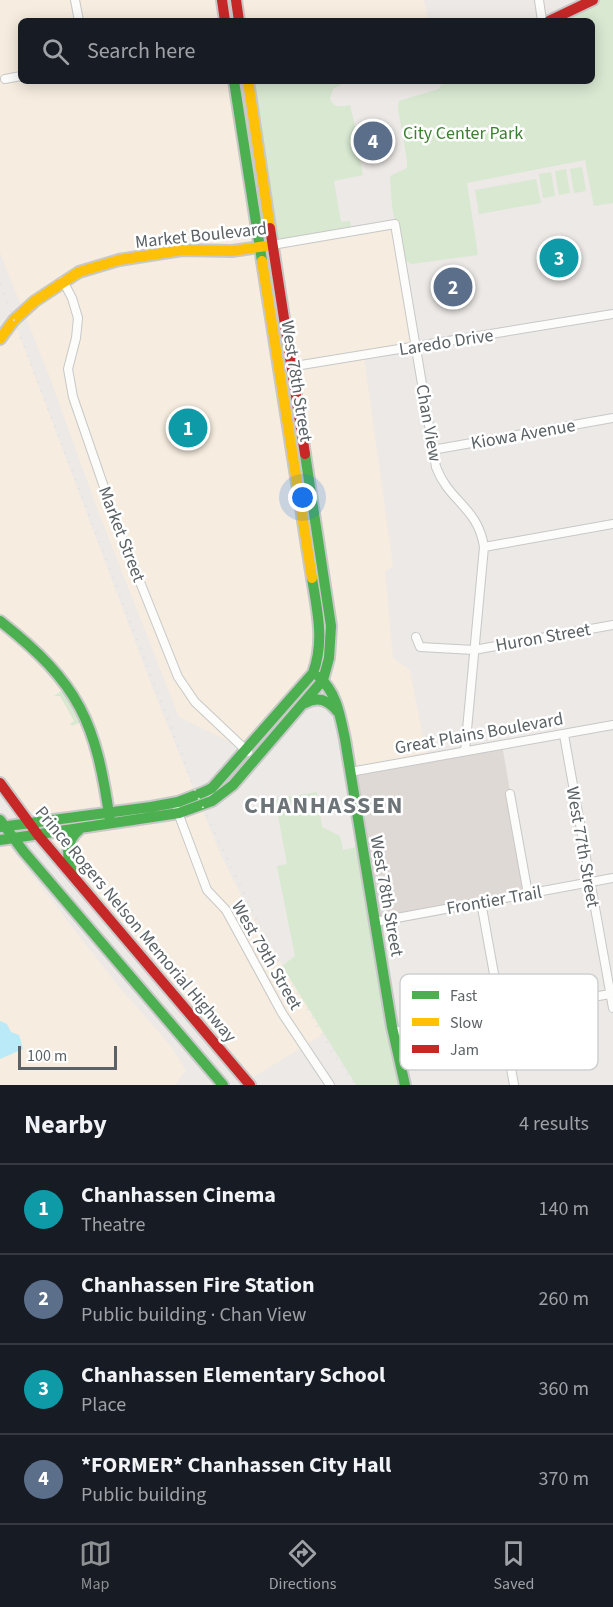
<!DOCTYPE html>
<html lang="en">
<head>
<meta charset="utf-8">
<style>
  :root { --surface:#171b24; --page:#242831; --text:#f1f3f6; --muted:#9ea1a6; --line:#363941; --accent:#8e9192 }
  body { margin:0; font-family:"Source Sans 3",sans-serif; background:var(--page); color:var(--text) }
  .scale { position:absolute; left:18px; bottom:15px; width:99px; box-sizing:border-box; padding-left:6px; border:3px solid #5b6265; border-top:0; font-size:16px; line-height:21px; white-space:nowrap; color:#5b6265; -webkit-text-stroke:4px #fff; paint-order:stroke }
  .you { position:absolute; left:303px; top:498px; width:21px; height:21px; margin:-15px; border:4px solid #fff; border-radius:50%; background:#1a73e8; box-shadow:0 0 0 9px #1a73e833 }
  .badge { display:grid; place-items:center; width:39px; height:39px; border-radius:50%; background:var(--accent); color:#fff; font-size:20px; font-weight:700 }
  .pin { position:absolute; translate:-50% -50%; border:3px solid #fff; box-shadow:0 2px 6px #0006 }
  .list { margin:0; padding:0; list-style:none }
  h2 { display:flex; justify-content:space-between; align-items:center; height:78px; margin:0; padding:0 24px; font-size:26px }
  h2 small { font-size:20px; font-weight:400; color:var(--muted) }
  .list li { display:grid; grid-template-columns:39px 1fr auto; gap:18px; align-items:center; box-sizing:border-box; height:90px; padding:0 24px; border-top:2px solid var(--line) }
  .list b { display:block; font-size:22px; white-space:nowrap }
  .list p { margin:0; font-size:20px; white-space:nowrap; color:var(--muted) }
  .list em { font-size:20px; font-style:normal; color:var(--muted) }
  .icon { flex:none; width:33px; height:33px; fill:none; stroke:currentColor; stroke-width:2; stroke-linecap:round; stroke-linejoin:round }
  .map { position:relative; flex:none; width:613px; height:1085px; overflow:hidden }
  .search { position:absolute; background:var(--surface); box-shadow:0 3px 15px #0003; left:18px; right:18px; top:18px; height:66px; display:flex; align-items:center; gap:15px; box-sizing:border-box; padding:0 21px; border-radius:9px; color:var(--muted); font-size:22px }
  .sheet { height:438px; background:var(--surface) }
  nav { display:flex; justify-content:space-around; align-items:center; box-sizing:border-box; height:84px; border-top:2px solid var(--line); background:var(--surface); font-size:16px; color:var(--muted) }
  nav a { display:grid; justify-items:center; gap:3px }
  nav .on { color:var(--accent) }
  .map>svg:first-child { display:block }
  .commercial { fill:#f6ecdf }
  .education { fill:#ded9d5 }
  .green { fill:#d8e8d1 }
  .water { fill:#baeaf8 }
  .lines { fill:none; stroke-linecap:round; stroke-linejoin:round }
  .street-casing { stroke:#c7c8c7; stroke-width:10 }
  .fast-casing { stroke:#c7c8c7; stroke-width:14 }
  .slow-casing { stroke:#c7c8c7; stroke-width:14 }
  .jam-casing { stroke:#c7c8c7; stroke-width:14 }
  .street { stroke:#fcfcfb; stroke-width:8 }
  .fast { stroke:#4caf50; stroke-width:10 }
  .slow { stroke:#ffc107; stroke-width:10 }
  .jam { stroke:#c62828; stroke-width:10 }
  .rail { stroke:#e3e2e2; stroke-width:2; stroke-dasharray:1.5 8; stroke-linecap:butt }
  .labels { text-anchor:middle; stroke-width:5; stroke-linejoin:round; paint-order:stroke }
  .park-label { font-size:18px; fill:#3c812f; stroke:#fff }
  .street-label { font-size:18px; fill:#5b6265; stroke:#fff }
  .district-label { font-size:24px; font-weight:bold; letter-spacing:1.5px; fill:#6c7477; stroke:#fff }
  .key { fill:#fff; stroke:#ced0d1; stroke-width:1.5 }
  .key-label { font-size:16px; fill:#5b6265 }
</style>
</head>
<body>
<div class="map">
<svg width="613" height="1085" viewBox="0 0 613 1085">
  <rect width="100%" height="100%" fill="#ece9e6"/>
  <!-- commercial -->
  <path class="commercial" d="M0 0H424L428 21H21V81H234L317 609 313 673 246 750 179 717 98 511 50 378 0 253Z
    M395 224 415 347 364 356 393 566 385 571 393 658 410 670 427 758 350 772 326 683 330 649 272 245Z
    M14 320 154 692 220 853 248 909 324 1034 247 1081 0 783V339Z
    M4 839 119 987 170 1045 186 1070 175 1085H0V840Z"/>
  <!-- education -->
  <path class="education" d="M502 745 528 894 375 922 350 772Z"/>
  <!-- green -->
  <path class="green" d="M593 0H613V203L594 206 585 160 467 183 478 255 411 264 401 257 392 206 390 176 407 168V160L398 109 399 101 439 89 443 81H592V21H546Z
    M248 81H344V83L333 89 330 99C334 108 341 107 350 105L358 139 354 142 355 148H358L363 175 334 181 341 222 350 221 351 232 272 245Z
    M582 167 586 191 574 193 570 169Z
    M566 169 570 193 559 195 555 171Z
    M551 172 555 196 543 198 539 174Z
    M536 179 541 203 479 214 475 190Z
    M61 691 66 693 80 719 79 723 72 726 70 724 74 721 60 696H54Z
    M317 792 322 827 340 836 343 850 362 846 405 1085H356L282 966 295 956 277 866 287 864 275 799Z"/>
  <!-- water -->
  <path class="water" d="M0 1021 7 1024 11 1032 19 1035 23 1049 0 1059Z"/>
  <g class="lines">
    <defs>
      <path id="street" d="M75 0 79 21
        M539 0 542 21
        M5 79 21 76
        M272 245 395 224 436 467C449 502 478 507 484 547L465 751
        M63 281 72 298 78 318 76 338 68 369 73 397 116 522 178 677 195 702 248 752
        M289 367 613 314
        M432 450 613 418
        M484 547 613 524
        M416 637 420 647 474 650 613 625
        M564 735 613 1008
        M350 772 613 725
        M510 794 528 894
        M177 810 207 890 226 910 282 1013 330 1085
        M481 902 514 1085
        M375 922 613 878
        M393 1032 610 994"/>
      <path id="fast" d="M234 81 262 261
        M0 621C80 684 96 722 110 821
        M319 677C337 693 340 716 345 739L392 1027 405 1085
        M305 703C318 696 328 700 337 711
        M0 820 24 852 223 1085
        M0 827 151 807 178 802 204 792 212 788 313 673C325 641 317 610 312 578
        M0 840 179 813 212 801 233 785 323 680 329 658 331 626 305 454
        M73 873C66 855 65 842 80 829"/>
      <path id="slow" d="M248 81 270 228
        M262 261 312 578
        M0 339 14 320 35 301 79 272 119 260 182 250 232 251 266 246"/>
      <path id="jam" d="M222 0 225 21
        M236 0 239 21
        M549 21 593 0
        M270 228 305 454
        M0 783 38 835 250 1085"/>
    </defs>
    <!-- street casing -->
    <use href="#street" class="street-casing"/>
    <!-- fast casing -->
    <use href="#fast" class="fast-casing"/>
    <!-- slow casing -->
    <use href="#slow" class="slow-casing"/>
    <!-- jam casing -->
    <use href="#jam" class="jam-casing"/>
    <!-- street -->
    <use href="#street" class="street"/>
    <!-- fast -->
    <use href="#fast" class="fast"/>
    <!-- slow -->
    <use href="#slow" class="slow"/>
    <!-- jam -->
    <use href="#jam" class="jam"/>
    <!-- rail -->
    <path class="rail" d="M0 284 197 795 267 941 336 1058 355 1085"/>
  </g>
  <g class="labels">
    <!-- park labels -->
    <g class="park-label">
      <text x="463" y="139">City Center Park</text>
    </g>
    <!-- street labels -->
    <g class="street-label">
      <text transform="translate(201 235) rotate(-6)" y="6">Market Boulevard</text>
      <text transform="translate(446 342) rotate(-9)" y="6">Laredo Drive</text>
      <text transform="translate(297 381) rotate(81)" y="6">West 78th Street</text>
      <text transform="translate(429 423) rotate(80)" y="6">Chan View</text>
      <text transform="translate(523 434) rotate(-10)" y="6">Kiowa Avenue</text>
      <text transform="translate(122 534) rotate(69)" y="6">Market Street</text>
      <text transform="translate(543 637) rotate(-10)" y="6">Huron Street</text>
      <text transform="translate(479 733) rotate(-10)" y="6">Great Plains Boulevard</text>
      <text transform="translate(583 847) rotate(80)" y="6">West 77th Street</text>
      <text transform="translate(387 896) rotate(80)" y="6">West 78th Street</text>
      <text transform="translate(494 900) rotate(-10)" y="6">Frontier Trail</text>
      <text transform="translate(136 924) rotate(50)" y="6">Prince Rogers Nelson Memorial Highway</text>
      <text transform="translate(267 955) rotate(60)" y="6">West 79th Street</text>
    </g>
    <!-- district labels -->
    <g class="district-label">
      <text x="324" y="813">CHANHASSEN</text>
    </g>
  </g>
  <!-- legend -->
  <rect x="400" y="974" width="198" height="96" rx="9" class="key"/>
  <rect x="412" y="991" width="27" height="8" fill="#4caf50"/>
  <rect x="412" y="1018" width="27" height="8" fill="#ffc107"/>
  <rect x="412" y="1045" width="27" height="8" fill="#c62828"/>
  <g class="key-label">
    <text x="450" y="1001">Fast</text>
    <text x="450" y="1028">Slow</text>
    <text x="450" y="1055">Jam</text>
  </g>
</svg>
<div class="scale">100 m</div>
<div class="you"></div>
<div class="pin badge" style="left:188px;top:428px;background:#0f9aa8">1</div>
<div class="pin badge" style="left:453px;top:287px;background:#5c6f8a">2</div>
<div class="pin badge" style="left:559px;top:258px;background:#0f9aa8">3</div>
<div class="pin badge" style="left:373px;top:141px;background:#5c6f8a">4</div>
<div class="search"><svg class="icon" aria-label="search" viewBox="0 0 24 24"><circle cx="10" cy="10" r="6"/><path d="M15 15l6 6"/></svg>Search here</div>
</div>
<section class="sheet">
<h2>Nearby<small>4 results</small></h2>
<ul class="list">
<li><span class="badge" style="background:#0f9aa8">1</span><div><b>Chanhassen Cinema</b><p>Theatre</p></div><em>140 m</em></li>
<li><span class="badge" style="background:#5c6f8a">2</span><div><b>Chanhassen Fire Station</b><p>Public building · Chan View</p></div><em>260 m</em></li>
<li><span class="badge" style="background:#0f9aa8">3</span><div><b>Chanhassen Elementary School</b><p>Place</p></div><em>360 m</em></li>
<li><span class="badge" style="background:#5c6f8a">4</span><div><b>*FORMER* Chanhassen City Hall</b><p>Public building</p></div><em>370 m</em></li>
</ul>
</section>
<nav>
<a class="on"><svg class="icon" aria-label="map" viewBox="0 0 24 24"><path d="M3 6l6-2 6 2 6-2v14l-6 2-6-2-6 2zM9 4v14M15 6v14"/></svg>Map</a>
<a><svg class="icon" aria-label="directions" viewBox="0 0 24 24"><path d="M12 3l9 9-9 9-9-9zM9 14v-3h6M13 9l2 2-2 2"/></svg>Directions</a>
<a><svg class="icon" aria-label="saved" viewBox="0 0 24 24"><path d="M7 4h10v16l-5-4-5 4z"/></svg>Saved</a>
</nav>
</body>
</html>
